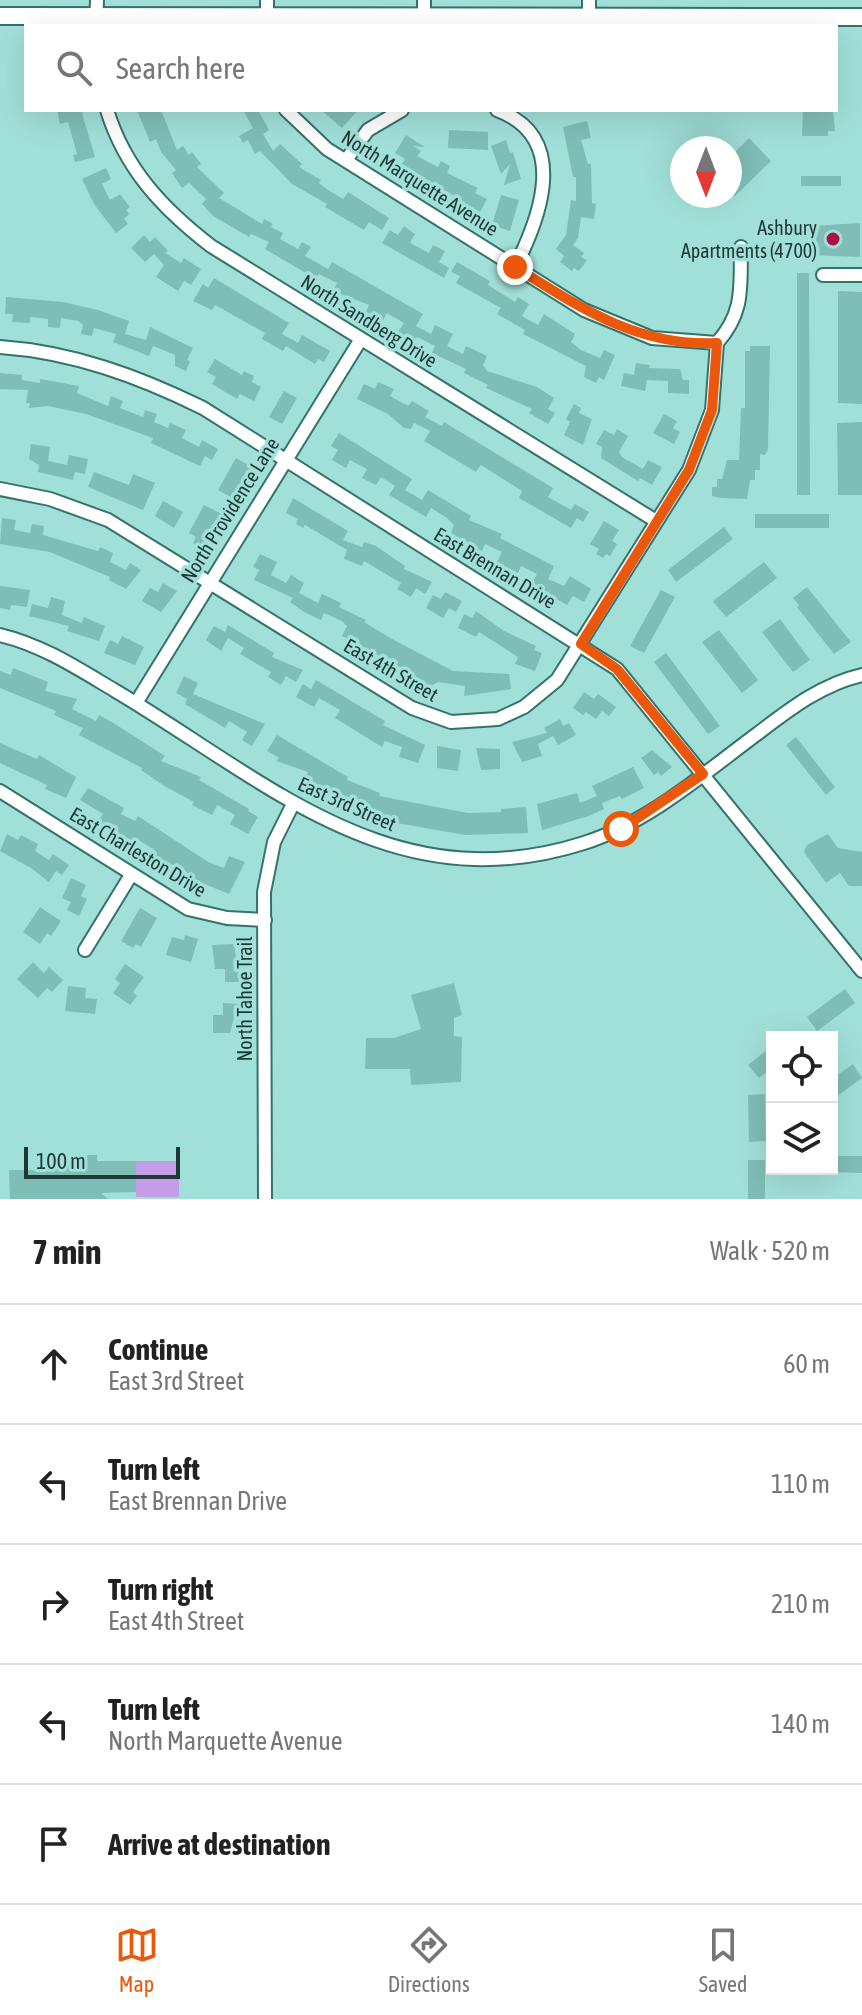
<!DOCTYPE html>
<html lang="en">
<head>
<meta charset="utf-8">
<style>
  :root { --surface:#fff; --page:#f6f6f6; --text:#222; --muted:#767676; --line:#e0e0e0; --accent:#ea580c }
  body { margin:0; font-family:"Asap Condensed",sans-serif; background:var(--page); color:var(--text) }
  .controls { position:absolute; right:24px; bottom:24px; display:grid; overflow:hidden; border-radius:0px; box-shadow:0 8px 32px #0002 }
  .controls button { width:72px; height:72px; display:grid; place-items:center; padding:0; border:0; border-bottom:2px solid var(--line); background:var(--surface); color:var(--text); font:40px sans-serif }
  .compass { position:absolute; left:670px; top:136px; width:72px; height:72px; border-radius:50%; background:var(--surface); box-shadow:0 8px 32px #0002; rotate:180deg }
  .scale { position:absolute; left:24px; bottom:20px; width:156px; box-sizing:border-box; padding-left:8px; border:4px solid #1e3835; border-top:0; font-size:22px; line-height:28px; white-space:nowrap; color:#1e3835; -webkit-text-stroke:6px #a1e0d9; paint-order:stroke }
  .stop { position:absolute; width:24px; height:24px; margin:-18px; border:6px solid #ea580c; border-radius:50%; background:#fff }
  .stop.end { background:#ea580c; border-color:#fff; box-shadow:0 2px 8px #0008 }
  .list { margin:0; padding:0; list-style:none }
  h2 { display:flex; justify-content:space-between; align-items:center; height:104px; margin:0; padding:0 32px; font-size:34px }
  h2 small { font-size:26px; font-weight:400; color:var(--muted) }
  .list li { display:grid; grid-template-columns:52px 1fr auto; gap:24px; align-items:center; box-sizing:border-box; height:120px; padding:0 32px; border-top:2px solid var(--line) }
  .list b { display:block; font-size:30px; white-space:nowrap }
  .list p { margin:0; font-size:26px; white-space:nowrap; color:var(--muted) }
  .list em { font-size:26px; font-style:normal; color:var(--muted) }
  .icon { flex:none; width:44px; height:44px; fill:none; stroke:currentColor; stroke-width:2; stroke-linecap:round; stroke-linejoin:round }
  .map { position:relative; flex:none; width:862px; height:1199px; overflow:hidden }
  .search { position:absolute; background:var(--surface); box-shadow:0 8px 32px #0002; left:24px; right:24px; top:24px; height:88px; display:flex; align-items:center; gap:20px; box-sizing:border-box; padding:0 28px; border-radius:0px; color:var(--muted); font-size:30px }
  .sheet { height:704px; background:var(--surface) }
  nav { display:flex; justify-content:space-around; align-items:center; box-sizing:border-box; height:112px; border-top:2px solid var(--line); background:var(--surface); font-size:22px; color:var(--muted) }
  nav a { display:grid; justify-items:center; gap:4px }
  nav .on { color:var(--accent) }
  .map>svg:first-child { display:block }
  .green { fill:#c39de8 }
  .building { fill:#7fbeb7 }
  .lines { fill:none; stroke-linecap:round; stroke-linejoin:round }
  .minor-casing { stroke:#34726c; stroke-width:16 }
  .major-casing { stroke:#34726c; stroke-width:20 }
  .minor { stroke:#fff; stroke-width:12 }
  .major { stroke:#fff; stroke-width:16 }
  .route { stroke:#ea580c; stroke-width:10 }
  .poi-dot { fill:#a71249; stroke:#a1e0d9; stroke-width:3 }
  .labels { text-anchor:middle; stroke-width:7; stroke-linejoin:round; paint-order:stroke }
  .street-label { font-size:20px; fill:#1e3835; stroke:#a1e0d9 }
  .poi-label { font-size:20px; fill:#1e3835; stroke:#a1e0d9; text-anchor:end }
</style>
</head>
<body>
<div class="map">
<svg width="862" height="1199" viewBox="0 0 862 1199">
  <rect width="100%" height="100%" fill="#a1e0d9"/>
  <!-- green -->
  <path class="green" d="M136 1161H179V1197H136Z"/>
  <!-- building -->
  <path class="building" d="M57 110H81L95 157 75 162 73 155 77 154 68 122 60 124Z
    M137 110H161L177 150 183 146 189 155 192 152 201 164 197 167 224 193 219 198 262 224 264 219 273 224 271 227 283 233 280 239 298 249 302 242 311 247 305 256 328 269 332 262 423 314 416 326 431 334 435 325 453 334 447 346 463 354 466 346 487 356 483 365 487 371 537 387 554 398 548 409 555 413 548 424 529 413 532 409 486 388 488 385 464 373 466 369 432 353 435 346 417 337 415 341 398 332 404 323 387 313 383 320 366 312 369 305 333 291 337 283 319 274 316 279 265 249 269 242 251 234 249 237 213 216 202 204 206 199 189 183 182 188 172 173 176 170 161 152 156 139 150 142Z
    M243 110H258L269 130 263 134 273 151 280 144 302 164 299 167 321 180 319 183 328 190 343 199 348 192 389 218 382 230 369 222 364 230 325 207 327 204 292 184 260 151 255 154 248 140 243 143 239 136 253 128Z
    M321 110H358L342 128Z
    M803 110H833L835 131H828V136H802Z
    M587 121 591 138 581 140 588 164H591L592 203 596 204 594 219 581 217 578 238 573 245 584 253 581 257 587 260 579 271 574 268 572 271 560 262 564 256 556 249 566 235 571 200 576 201V177H573L563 127Z
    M449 130 488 132V150L448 148Z
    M406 135 425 147 413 146 421 151 417 156 438 167 441 161 450 166 447 173 478 188 475 193 487 199 480 212 402 164 405 159 395 153Z
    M749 138 771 161 735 196 730 191V157Z
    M506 140 510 153 513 152 521 179 504 185 510 164 501 174 491 146Z
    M106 168 111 179 102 184 110 200 120 194 130 207 126 210 129 214 124 219 128 224 116 233 94 204 82 179Z
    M801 176H841V186H801Z
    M501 195 519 200 510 231 492 225Z
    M860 223V257L807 255V230H812V226Z
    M404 226 415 234 410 243 429 253 433 245 445 251 439 262 449 268 444 278 382 243 390 230 398 235Z
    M144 235 150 242 155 237 168 251 165 253 181 263 184 258 201 269 191 285 184 281 178 291 156 277 164 265 154 254 145 262 131 248Z
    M457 262 490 281 488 285 515 302 518 297 529 304 522 316 538 325 544 314 575 334 571 342 581 350 600 358 604 350 615 355 604 380 599 377 596 383 584 377 586 366 523 334 525 330 497 314 501 308 456 283 460 276 451 272Z
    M797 273H809L810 495H797Z
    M214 278 289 323 282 334 298 343 302 335 330 351 324 362 318 359 315 364 286 346 283 351 262 339 265 333 215 305 212 310 193 301 203 284 208 288Z
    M838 291 862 292V404L838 403Z
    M6 297 63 302 98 310 129 321 125 334 146 340 150 327 193 348 187 360 190 361 186 371 175 366V355L153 346 149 356 113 342 116 334 94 328 92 336 81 334 83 325 78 321 61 318 60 328 48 327V319L30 317V323L12 322 13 314H5Z
    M750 346H770L768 449 765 455 760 454V470H755V480H750L747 499 721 498 712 496V487H717V479H722L727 460H739L741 408H745V351H750Z
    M215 359 242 375 244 371 254 376 252 382 261 387 254 401 240 394 237 399 212 384 216 377 207 372Z
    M636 363 650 365 649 368 680 369 683 380H689V394L668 393V381L647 380 645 391 621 386 624 373 634 375Z
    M0 373 22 375V380L40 383V379L79 386 77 393 108 406 111 396 123 401 120 408 143 417 145 410 157 414 154 422 168 428 170 423 186 430 182 438 199 447 202 440 218 449 212 460 205 456 200 466 151 443 153 438 86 414 48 406 29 408 30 403H26L28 390 0 389Z
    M378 382 394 389 390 396 408 406 412 401 429 411 425 417 442 426 444 422 553 488 548 497 571 510 575 504 589 512 583 522 577 518 571 528 519 498 522 491 481 465 476 472 424 441 430 431 414 423 411 429 404 428 388 414 357 399 364 384 375 389Z
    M284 391 297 398 282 424 269 417Z
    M574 404 581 408 579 413 592 419 583 445 564 435 570 422 566 419Z
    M664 414 677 421 673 428 680 432 674 444 653 433Z
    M862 422V495H838L837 423Z
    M617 429 628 436 619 452 622 457 643 469 648 460 662 467 652 485 640 478 638 481 601 458 602 447 596 444 604 430 614 435Z
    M339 433 412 479 405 490 422 500 428 490 471 516 469 520 502 534 500 538 554 566 548 579 564 586 570 576 591 589 584 602 573 596 567 605 531 585 537 574 521 566 518 573 497 562 502 552 485 544 482 551 451 533 454 525 447 518 431 508 426 517 389 495 395 486 381 477 376 485 362 478 367 469 350 460 346 468 332 460 338 450 331 446Z
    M31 444 50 447 48 461 67 465 69 455 88 459 85 474 75 472 73 480 38 472 39 465 29 459Z
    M236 458 252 467 234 499 218 490Z
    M94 472 129 485 133 474 155 483 143 510 88 487Z
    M293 498 348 531 343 540 362 547 364 542 376 546 405 566 404 569 432 582 425 594 416 588 411 597 397 589 401 583 364 561 362 566 344 559 347 550 305 525 303 528 296 524 298 519 286 513Z
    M163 501 183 512 174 528 155 516Z
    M204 505 222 514 206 550 193 543 196 537 189 533Z
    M755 514H829V528H755Z
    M2 518 16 520 14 530 30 533 32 524 44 526 43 535 98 551 100 547 113 553 110 562 126 570 130 563 141 570 126 589 109 580 110 577 50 552 0 544Z
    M604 521 619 530 612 541 617 544 610 556 606 554 603 558 596 554 599 549 590 544Z
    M724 527 733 539 676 582 668 570Z
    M260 554 277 562 271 575 286 583 291 575 304 583 299 593 318 603 322 594 341 603 339 607 366 620 364 622 392 639 453 671 509 674 511 689 464 696 465 686 438 682 429 687 417 681 401 671 402 668 342 636 347 626 342 621 324 613 321 620 304 612 290 602 293 598 254 580 259 570 253 567Z
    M764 562 777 578 726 617 713 601Z
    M163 583 177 591 161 612 142 601 150 588 158 592Z
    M0 586 30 590 27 607 11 605 10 610 0 608Z
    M807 587 851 642 834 654 797 607 799 605 793 598Z
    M661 590 675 597 644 653 630 646Z
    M445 592 462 601 456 612 449 608 443 618 426 608 433 595 441 599Z
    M51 597 65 601 62 615 82 623 84 617 105 626 99 641 67 631 69 626 29 616 32 604 48 608Z
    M476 611 504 631 536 646 534 650 542 653 535 671 515 664 518 657 479 632 476 637 458 628 464 614 472 618Z
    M780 619 810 660 793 672 762 632Z
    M228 625 274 653 272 657 303 670 296 682 286 676 281 685 268 677 271 672 240 654 244 648 228 638 221 651 206 640 214 626 225 632Z
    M719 630 758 680 742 693 702 642Z
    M122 636 144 647 135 665 104 653 110 640 118 644Z
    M666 653 720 726 708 734 654 662Z
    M13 668 48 682 45 691 77 699 72 709 96 721 99 715 115 724 165 756 161 761 201 777 199 780 249 809 248 811 258 817 248 834 230 824 235 815 217 805 212 815 192 805 194 802 166 787 141 770 142 768 79 735 83 728 54 715 56 711 0 688V671L11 675Z
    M184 676 198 683 193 694 265 724 252 746 242 740 247 732 229 721 225 728 185 704 187 699 176 693Z
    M316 680 385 721 383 725 425 745 418 763 399 757 402 747 385 741 382 747 335 718 340 710 319 698 314 707 296 697 303 684 311 689Z
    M584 692 594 699 598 694 616 707 609 716 602 711 596 719 586 712 583 715 573 708Z
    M560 719 563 726 569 723 576 735 558 745 553 736 538 744 542 756 522 762 512 742 547 733 544 728Z
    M277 735 348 777 347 780 380 793 379 796 468 813 501 812V809L526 807 528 833 465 835 391 822 392 819 345 803 335 797 337 793 304 780 308 772 276 761 279 758 267 751Z
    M796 737 835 787 826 795 786 745Z
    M0 743 37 759 39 755 76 777 66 798 45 789 47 785 0 763Z
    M437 746 461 750 458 771 437 768Z
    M476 748 500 749V769L481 770Z
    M652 750 672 767 661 776 658 772 654 775 641 758Z
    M633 767 644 788 622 799 620 796 602 803 604 809 589 816 542 830 537 804 577 793 580 803 597 796 592 786Z
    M88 788 124 808 121 814 135 821 138 816 208 862 224 868 229 856 245 862 229 894 185 876 187 872 152 855 155 850 138 840 136 845 98 821 103 814 80 800Z
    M7 834 18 840 21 835 38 844 35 851 49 860 53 854 69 865 62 875 56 871 49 882 31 868 0 851Z
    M828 834 838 848 862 852V886H849L840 873 826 883 804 852 807 845Z
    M71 878 86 885 81 896 87 899 79 916 67 910 71 902 62 898Z
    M40 907 61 921 51 936 47 933 40 944 23 932Z
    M140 908 157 918 141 947 136 944 133 948 121 941Z
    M185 935 198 939 191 962 166 955 172 937 184 940Z
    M234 944 240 982H225V969H215L212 945Z
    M33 962 44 973 49 967 63 980 52 992 47 988 38 998 17 979Z
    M125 964 144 977 133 992 137 996 130 1005 113 993 120 983 115 979Z
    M454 983 462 1015 454 1018V1036L462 1037 461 1082 411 1085 410 1069H365L366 1038H394L421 1029 411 995Z
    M68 986 86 988 85 998 97 999 95 1014 65 1011Z
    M845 989 855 1003 817 1031 807 1017Z
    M223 1003 240 1004V1018H234L230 1033H213V1015H223Z
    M772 1046V1068L759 1078 748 1065Z
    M853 1064 862 1078 832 1100V1079Z
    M765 1094 766 1141 749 1142 748 1095Z
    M87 1155H97V1161H136V1192L101 1193 108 1199H10L9 1170H41V1164L87 1161Z
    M832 1156H862V1173L832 1172Z
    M748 1160H765V1199H748Z"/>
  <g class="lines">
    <defs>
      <path id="minor" d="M424 0V16
        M589 0V16
        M96 26 97 0
        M267 26V0
        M107 110C125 169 163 209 211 246L656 521
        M286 110 327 149 584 310 652 338 717 343
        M497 110C570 137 541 216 515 267
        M346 160 368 130 402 110
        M823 275H862
        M717 343C745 311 740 287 741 247
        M0 347C72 352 138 376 203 408L617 669 862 971
        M0 489 50 499 108 520 412 708 451 722 498 719 524 707 557 680 689 470 712 410 717 343
        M0 635C42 645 77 668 114 690 266 780 392 904 584 843 649 822 703 774 757 734 790 709 822 684 862 675
        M136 703 361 339
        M0 791 188 909 227 918 265 920
        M85 950 131 875
        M265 1199 264 892 274 842 293 804"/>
      <path id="major" d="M0 16 862 17"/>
    </defs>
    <!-- minor casing -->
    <use href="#minor" class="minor-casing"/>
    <!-- major casing -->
    <use href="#major" class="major-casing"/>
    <!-- minor -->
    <use href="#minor" class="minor"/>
    <!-- major -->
    <use href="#major" class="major"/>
  </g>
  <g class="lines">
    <!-- route -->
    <path class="route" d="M515 267C579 307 638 347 717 343L712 410 689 470 581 644 617 669 703 774 621 829"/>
  </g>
  <!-- markers -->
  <circle class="poi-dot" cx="833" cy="239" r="8"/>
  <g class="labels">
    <!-- street labels -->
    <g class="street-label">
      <text transform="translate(420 183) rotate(32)" y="7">North Marquette Avenue</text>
      <text transform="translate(369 321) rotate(32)" y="7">North Sandberg Drive</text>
      <text transform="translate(230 510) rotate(-58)" y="7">North Providence Lane</text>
      <text transform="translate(495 568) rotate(31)" y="7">East Brennan Drive</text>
      <text transform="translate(391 670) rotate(30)" y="7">East 4th Street</text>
      <text transform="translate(347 804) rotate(24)" y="7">East 3rd Street</text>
      <text transform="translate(138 852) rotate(31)" y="7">East Charleston Drive</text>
      <text transform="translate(245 999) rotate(-90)" y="7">North Tahoe Trail</text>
    </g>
    <!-- poi labels -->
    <g class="poi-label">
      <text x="817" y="235">Ashbury<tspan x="817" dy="23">Apartments (4700)</tspan></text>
    </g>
  </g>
</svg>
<div class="controls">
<button><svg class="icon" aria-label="locate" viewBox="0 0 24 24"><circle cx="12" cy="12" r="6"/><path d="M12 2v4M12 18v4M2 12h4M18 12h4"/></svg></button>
<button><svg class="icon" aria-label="layers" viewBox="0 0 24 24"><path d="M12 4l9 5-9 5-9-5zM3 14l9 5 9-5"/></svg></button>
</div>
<svg class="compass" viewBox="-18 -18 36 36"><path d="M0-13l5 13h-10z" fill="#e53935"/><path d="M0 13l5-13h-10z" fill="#767676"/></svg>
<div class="scale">100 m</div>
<div class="stop" style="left:621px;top:829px"></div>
<div class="stop end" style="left:515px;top:267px"></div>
<div class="search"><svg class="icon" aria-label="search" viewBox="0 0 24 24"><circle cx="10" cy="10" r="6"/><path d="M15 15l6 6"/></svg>Search here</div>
</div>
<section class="sheet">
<h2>7 min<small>Walk · 520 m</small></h2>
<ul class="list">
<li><svg class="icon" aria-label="ahead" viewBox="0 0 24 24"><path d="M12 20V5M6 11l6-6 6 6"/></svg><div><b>Continue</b><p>East 3rd Street</p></div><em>60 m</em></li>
<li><svg class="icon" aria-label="left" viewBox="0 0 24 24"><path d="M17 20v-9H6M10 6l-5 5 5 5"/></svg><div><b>Turn left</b><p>East Brennan Drive</p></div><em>110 m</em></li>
<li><svg class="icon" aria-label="right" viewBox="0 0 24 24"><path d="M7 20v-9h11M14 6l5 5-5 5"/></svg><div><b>Turn right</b><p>East 4th Street</p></div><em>210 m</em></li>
<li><svg class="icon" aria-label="left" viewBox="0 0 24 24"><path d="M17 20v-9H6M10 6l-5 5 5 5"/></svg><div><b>Turn left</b><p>North Marquette Avenue</p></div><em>140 m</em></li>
<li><svg class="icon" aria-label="arrive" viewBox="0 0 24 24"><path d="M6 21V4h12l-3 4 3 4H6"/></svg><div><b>Arrive at destination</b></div></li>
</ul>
</section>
<nav>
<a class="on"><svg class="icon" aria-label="map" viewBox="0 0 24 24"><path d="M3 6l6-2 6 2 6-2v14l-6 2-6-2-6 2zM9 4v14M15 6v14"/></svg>Map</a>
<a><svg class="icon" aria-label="directions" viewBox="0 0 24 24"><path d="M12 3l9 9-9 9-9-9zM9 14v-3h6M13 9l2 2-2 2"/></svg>Directions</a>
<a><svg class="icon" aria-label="saved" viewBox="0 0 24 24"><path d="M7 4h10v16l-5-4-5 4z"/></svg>Saved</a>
</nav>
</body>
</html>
